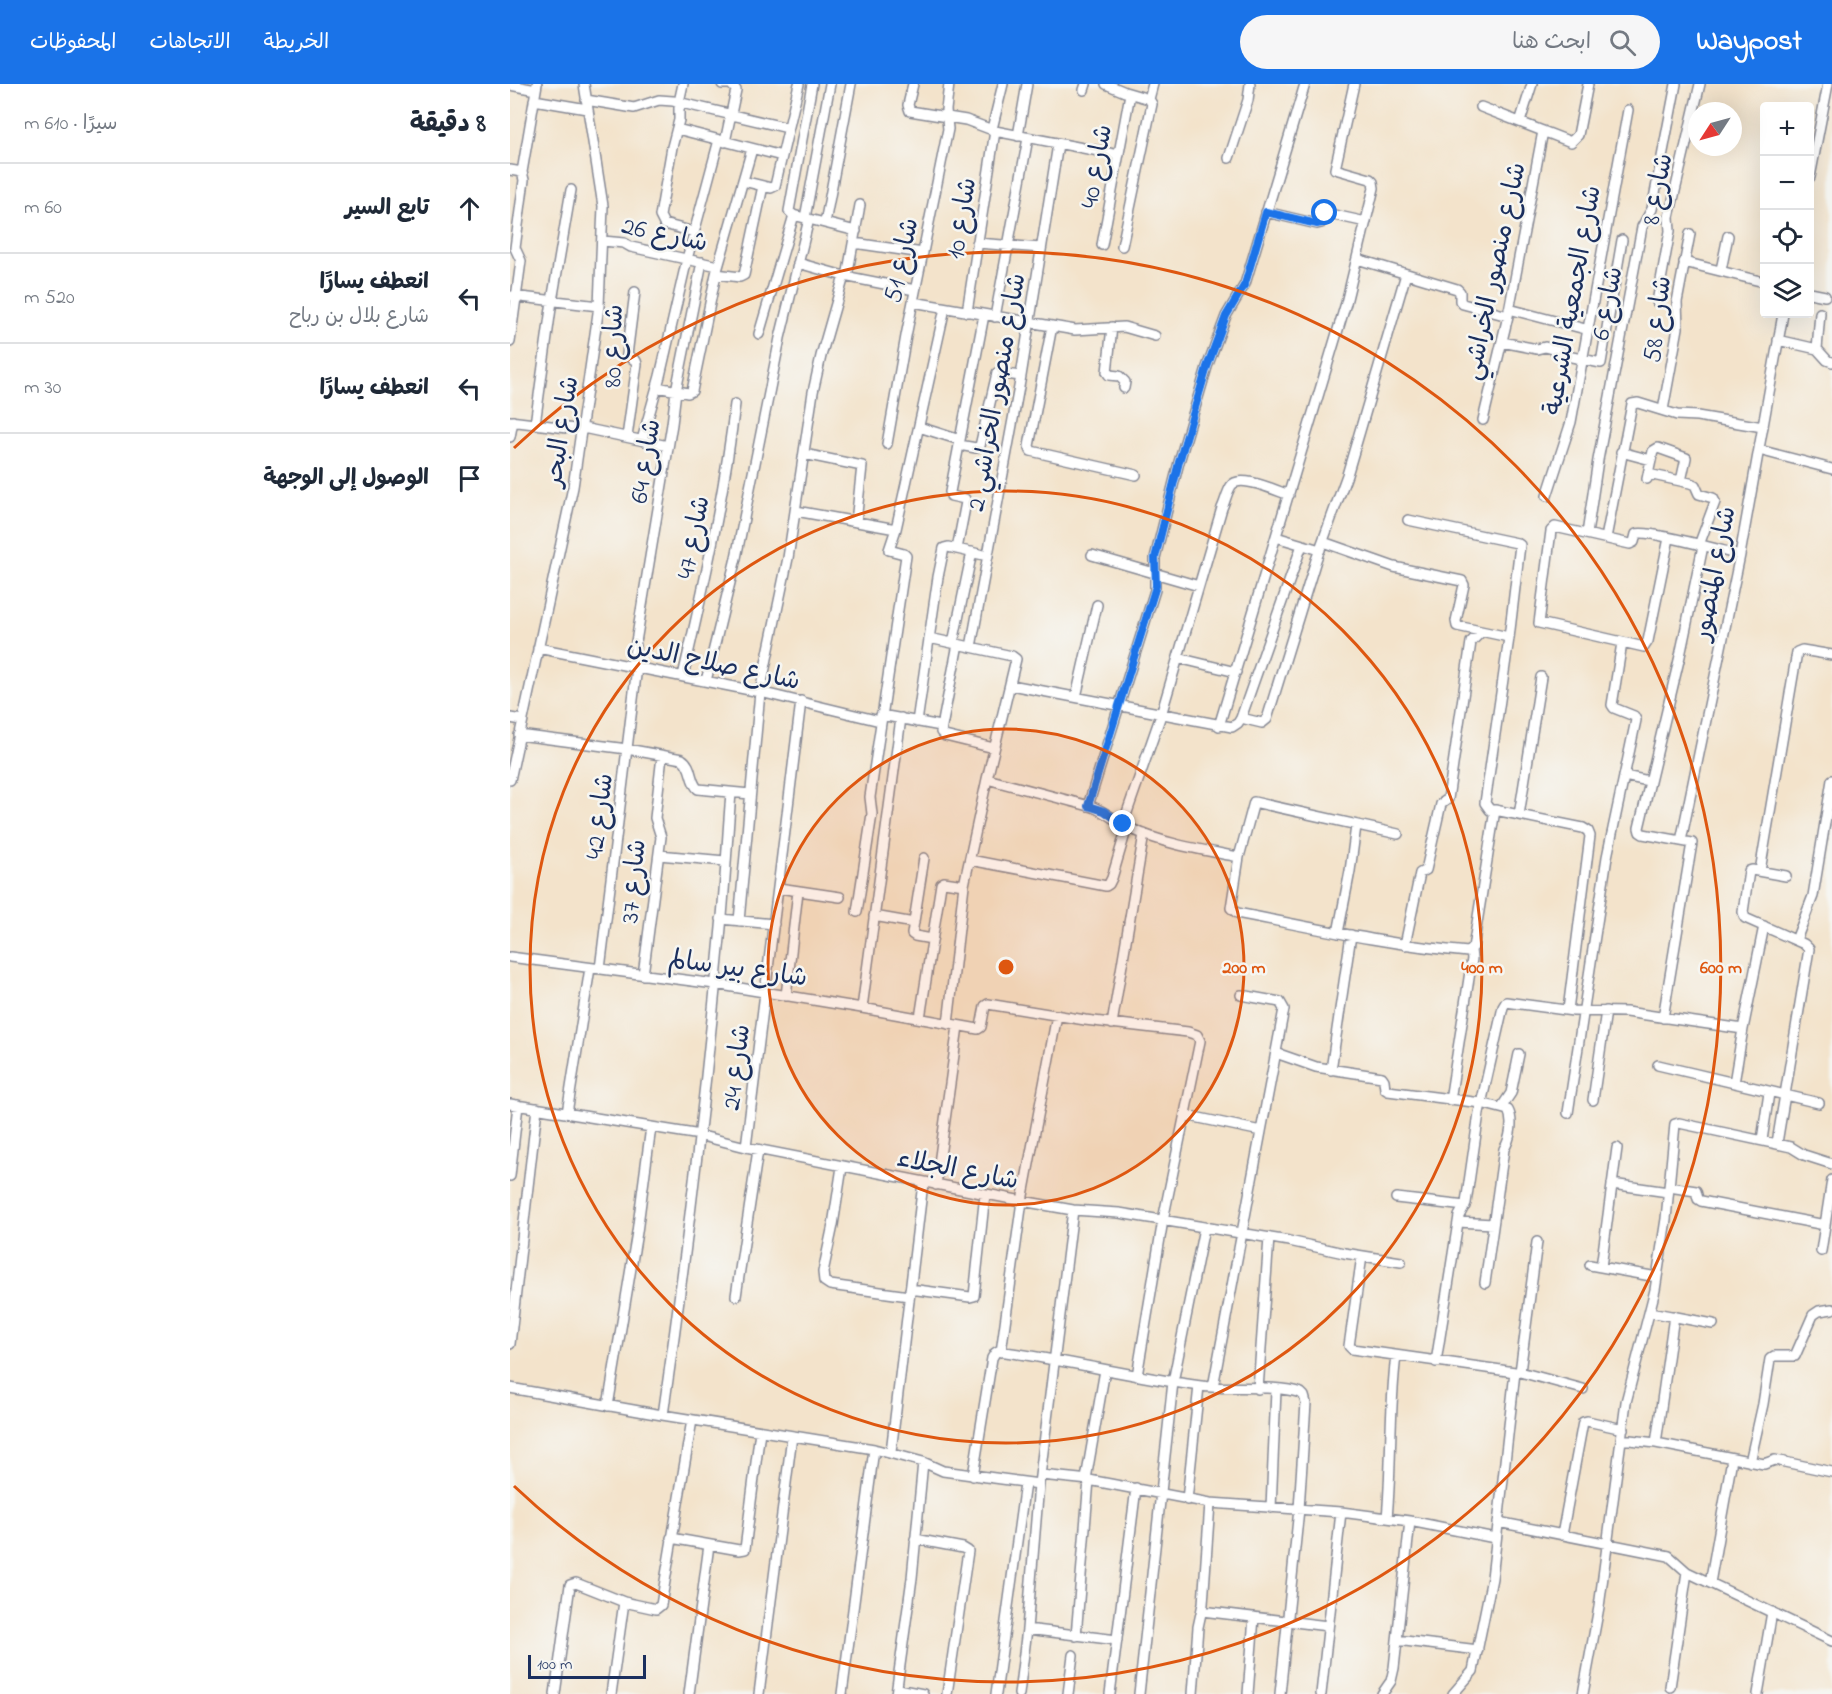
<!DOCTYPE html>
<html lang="ar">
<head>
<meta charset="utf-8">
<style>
  :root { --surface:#fff; --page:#f6f6f7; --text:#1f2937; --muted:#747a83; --line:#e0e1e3; --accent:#1a73e8 }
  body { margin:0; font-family:"Indie Flower","Playpen Sans Arabic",sans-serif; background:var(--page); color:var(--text); direction:rtl }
  .controls { position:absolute; right:18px; top:18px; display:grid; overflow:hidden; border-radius:6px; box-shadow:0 6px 24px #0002 }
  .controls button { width:54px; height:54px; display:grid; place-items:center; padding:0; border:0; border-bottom:2px solid var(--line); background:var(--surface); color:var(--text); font:30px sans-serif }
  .compass { position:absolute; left:1178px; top:18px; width:54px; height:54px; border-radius:50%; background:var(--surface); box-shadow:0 6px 24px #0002; rotate:234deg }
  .scale { position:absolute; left:18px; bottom:15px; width:118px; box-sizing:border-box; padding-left:6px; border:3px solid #1b2f5e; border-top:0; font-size:16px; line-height:21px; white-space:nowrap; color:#1b2f5e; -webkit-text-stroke:4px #f6f6f2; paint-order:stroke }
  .stop { position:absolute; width:18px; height:18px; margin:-14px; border:4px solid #1a73e8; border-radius:50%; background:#fff }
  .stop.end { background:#1a73e8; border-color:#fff; box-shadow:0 2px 6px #0008 }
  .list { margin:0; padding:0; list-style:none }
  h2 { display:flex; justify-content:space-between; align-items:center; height:78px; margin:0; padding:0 24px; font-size:26px }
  h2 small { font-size:20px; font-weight:400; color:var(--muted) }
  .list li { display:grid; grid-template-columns:39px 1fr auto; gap:18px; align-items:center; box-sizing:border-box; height:90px; padding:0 24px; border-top:2px solid var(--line) }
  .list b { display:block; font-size:22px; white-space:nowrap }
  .list p { margin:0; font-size:20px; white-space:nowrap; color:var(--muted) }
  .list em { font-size:20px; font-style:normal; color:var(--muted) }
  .icon { flex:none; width:33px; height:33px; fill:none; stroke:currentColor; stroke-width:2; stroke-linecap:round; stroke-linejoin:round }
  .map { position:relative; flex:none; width:1322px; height:1610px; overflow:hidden; direction:ltr }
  header { display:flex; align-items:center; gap:36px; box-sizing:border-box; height:84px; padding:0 30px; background:var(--accent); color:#fff }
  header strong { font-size:28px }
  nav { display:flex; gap:33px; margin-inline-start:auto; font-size:21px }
  .search { width:420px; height:54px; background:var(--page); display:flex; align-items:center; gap:15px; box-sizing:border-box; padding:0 21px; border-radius:33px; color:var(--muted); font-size:22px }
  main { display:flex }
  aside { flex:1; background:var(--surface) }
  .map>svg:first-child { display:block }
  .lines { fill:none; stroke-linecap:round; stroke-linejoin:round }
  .minor-casing { stroke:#878994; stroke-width:12 }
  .minor { stroke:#fff; stroke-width:9 }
  .route { stroke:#1a73e8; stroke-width:8 }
  .ring { fill:none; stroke:#de5710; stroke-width:3 }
  .labels { text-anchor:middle; stroke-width:5; stroke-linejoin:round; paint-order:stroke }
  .street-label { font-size:26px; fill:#1b2f5e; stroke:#f6f6f2 }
  .centre { fill:#de5710; stroke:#f6f6f2; stroke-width:3 }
  .ring-label { font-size:18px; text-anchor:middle; font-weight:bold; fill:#de5710; stroke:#f6f6f2; stroke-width:5; stroke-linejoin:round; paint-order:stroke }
</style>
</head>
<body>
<header>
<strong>Waypost</strong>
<div class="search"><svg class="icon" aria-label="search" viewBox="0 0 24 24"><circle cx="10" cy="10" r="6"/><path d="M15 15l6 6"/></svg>ابحث هنا</div>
<nav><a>الخريطة</a><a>الاتجاهات</a><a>المحفوظات</a></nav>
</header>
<main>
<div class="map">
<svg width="1322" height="1610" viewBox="0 0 1322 1610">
  <rect width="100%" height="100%" fill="#f6f6f2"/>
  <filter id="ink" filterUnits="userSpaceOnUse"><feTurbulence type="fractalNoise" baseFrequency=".0167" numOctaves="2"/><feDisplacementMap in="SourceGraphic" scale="12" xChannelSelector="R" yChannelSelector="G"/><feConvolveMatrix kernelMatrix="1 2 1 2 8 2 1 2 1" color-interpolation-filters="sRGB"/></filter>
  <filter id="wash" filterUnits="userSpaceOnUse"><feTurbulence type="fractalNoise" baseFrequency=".008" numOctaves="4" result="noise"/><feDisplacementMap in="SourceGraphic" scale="24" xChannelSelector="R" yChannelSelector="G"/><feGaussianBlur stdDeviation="1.35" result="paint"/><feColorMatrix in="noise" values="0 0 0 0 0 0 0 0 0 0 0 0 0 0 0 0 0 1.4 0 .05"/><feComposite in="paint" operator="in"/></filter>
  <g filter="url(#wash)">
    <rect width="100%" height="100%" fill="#f3e3cb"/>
  </g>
  <g filter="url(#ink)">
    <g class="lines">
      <defs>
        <path id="minor" d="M173 0 169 18V36L162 63 150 132 154 140 184 148
          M212 0H221L226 6 215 58
          M302 0 279 127 283 131 346 147
          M403 0 398 21 400 27 456 36 485 47 609 71
          M596 0 615 8 639 15
          M0 1 26 6
          M574 6 576 0
          M24 16 77 25
          M76 16 124 24 149 16 163 17 278 44
          M971 23 1061 58 1068 51 1078 0
          M1010 38 1022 0
          M167 45 272 72
          M482 45 493 0
          M508 52 517 0
          M719 74 738 16 740 0
          M0 86 12 88
          M1300 93 1318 0
          M233 97 261 104 265 102 289 0
          M756 128 807 140 811 139 815 129 856 138
          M295 134 320 0
          M315 139 341 0
          M93 157 114 159 121 163 208 182
          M344 159 413 169
          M467 159 531 164
          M592 161 620 10
          M612 162 642 20 639 15 643 0
          M847 175 947 205 950 208V217L953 220 998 232
          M1174 178 1254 198
          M288 179 334 192 405 206
          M1211 186 1218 152
          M206 190 230 193 234 191 253 102
          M337 193 350 121
          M1300 209 1315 212
          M2 212 89 222
          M403 218 565 246 614 243 645 252
          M1147 218 1160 147 1159 133 1190 0
          M999 225 1079 246
          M457 228 485 47
          M485 233 518 54
          M542 242 519 362 521 367 626 391
          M602 243 597 288 599 291 609 292 615 298 614 304
          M249 250 284 131
          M1268 256 1307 265 1317 276 1322 278
          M0 258 11 177 5 164 14 96 12 88 27 0
          M992 258 1027 265 1035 263 1051 267 1057 272 1091 279 1112 156
          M1307 265 1310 229
          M147 303 178 309 182 307 206 190 242 65
          M1153 326 1168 244 1167 218 1180 150
          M973 336 998 232 1033 47
          M0 337 73 346
          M25 340 42 217 61 106
          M409 343 450 356
          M73 344 158 362
          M0 353 3 337
          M117 353 127 280 126 277 117 271 125 208
          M132 356 150 292 177 175 209 56
          M377 360 396 252 438 45 436 26 439 0
          M449 361 466 364 470 362 487 289 511 292
          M1249 366 1322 385
          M1111 368 1141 376
          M294 370 352 382 346 438
          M1138 390 1180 399 1185 401 1189 410 1203 414 1205 418 1189 461
          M1137 395 1143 367 1148 364 1176 374 1171 397
          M1037 412 1061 338 1118 26
          M286 427 386 445
          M898 436 1007 459 1010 461 999 554
          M1077 450 1088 376 1132 143 1142 125 1166 0
          M766 453 810 466
          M1096 454 1122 320 1128 319 1167 331 1187 332 1253 343
          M1159 454 1138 557 1134 563 1029 539 1041 447 1045 443 1120 460 1124 458 1126 450C1136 445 1213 467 1230 471
          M813 458 884 483 952 497 954 501 946 537 947 542 994 552 999 554 975 719 980 726H985
          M447 465 456 418 455 415 441 412 440 408 474 231
          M582 471 689 502
          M419 554 502 572 506 575 477 695 583 723C598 729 609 740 624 746 657 761 694 766 729 773
          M443 559 462 468
          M448 560 431 648 435 652 484 664
          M461 563 511 292 548 60
          M28 564 250 608 370 637
          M668 574 726 588
          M122 582 162 340 166 307 192 178
          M173 592C194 502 214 412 225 320
          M196 597 226 474 270 254 299 135
          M501 601 722 643 728 639 731 634 792 461
          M566 613 587 521
          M371 631 431 642
          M0 634 12 636
          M731 634 752 639 757 635 806 476 837 391 896 190
          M407 638 428 493 434 464 438 463 478 472
          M709 642 836 219 864 104 863 98 860 95 825 85 844 0
          M9 651 117 665 172 675C183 682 179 697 188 705L240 710
          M1114 692 1139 697
          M0 696 63 403 89 222 93 122 74 0
          M578 722 645 506V474L669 378 697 283 716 232 735 200 795 0
          M1009 731 1031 593
          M613 740 651 631 712 424C715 418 717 408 721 402 729 389 767 407 779 411
          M888 750 744 718 729 773 721 824 727 829C804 844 880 861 958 868L963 863 964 858 985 726 1073 744 1078 747 1080 752 1058 926
          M1171 757 1230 471 1273 230
          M149 771 215 777
          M414 774 402 850 405 852 422 855
          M460 776 596 802 599 800 602 794 617 743
          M1250 787 1287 568 1292 566 1322 571
          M269 804 330 813
          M347 828 362 730 360 713 396 472 394 470 379 466 386 445 435 224
          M364 832 404 839
          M211 835 264 840
          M229 837 250 608 278 474 303 308 311 272 334 192
          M828 849 840 787 846 742
          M1286 856 1303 812 1322 696
          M895 861 910 789 916 786 931 720 938 715 961 558 971 548
          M0 873 205 900 352 924 468 945 471 943 475 922 478 920 575 936 678 948 687 951 690 957 653 1136 627 1292
          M90 885 127 583
          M133 891 151 753 145 734 152 672
          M276 912 288 807
          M352 924 391 634
          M410 934 431 800 434 798 454 801
          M1153 934 1182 759 1133 750 1130 748 1129 744 1170 572 1193 462
          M438 940 454 801 477 695
          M602 940 634 750
          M766 969 806 983 872 993 874 996 875 1005 878 1007 971 1019 998 1026C1004 1037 1000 1056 994 1065L975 1199
          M1148 981 1309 1019
          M821 986 841 851
          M1224 999 1233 945 1254 842
          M940 1016 962 875 961 866
          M1083 1016 1096 927
          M0 1020 184 1050 236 1063 512 1117 563 1126 609 1129 779 1157 834 1169 891 1178
          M991 1024 1001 1009 1009 970
          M57 1029 80 884
          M1058 1029 1097 773 1126 636 1124 632 1104 624 1102 621 1112 559
          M675 1031 751 1047
          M1252 1056 1259 1009
          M1267 1059 1299 865 1294 860 1235 834 1233 828 1239 787 1242 786 1276 792
          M236 1063 291 617
          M332 1083 323 1141 313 1188 314 1197 320 1201 399 1212
          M0 1092 8 1021
          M1102 1100 1158 1108
          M426 1101 448 942
          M1159 1103 1186 1107 1188 1115 1191 1117 1315 1141
          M886 1114 955 1122
          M948 1138 983 1140
          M1311 1167 1322 1096
          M852 1172 839 1262 842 1265 1005 1288 982 1494 963 1587 943 1610
          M1080 1181 1147 1193
          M1091 1183 1107 1064
          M400 1205 460 1213 464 1212 475 1110
          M226 1212 248 1066
          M1140 1228 1203 1240
          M0 1260 27 1024
          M491 1268 512 1117 547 931
          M926 1278 949 1132 956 1119 969 1029 993 923 996 918 1063 927 1116 928 1233 945
          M1005 1288H1010L1027 1158
          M1010 1288 1073 1305
          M703 1303 774 925 770 918 731 911
          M0 1304 140 1329 364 1365 413 1378 433 1387 529 1400
          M748 1305 759 1154
          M98 1322 127 1148 141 1043
          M153 1331C176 1173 195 1013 210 854 215 805 217 757 221 709
          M1111 1355 1146 1359 1254 1380 1265 1376 1322 1388
          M1146 1359 1164 1232
          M381 1368 413 1099
          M1240 1378 1253 1320 1260 1275 1264 1272H1285L1303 1231 1309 1227 1322 1225
          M531 1391 579 1396 700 1419 831 1428 900 1437 985 1454
          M463 1392 482 1274 485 1269 488 1267C556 1276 623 1293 691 1302 721 1306 764 1300 791 1309L794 1312 796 1319 789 1425 770 1610
          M576 1395 595 1286
          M677 1416 689 1302
          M761 1424 766 1306
          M877 1434C882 1380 879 1326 886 1272
          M988 1438 1159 1472 1177 1488 1322 1557
          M1052 1451 1073 1338 1077 1337 1113 1345
          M161 1454 229 1466 235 1465 250 1347
          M405 1455 453 1464 458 1467 437 1610
          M1200 1499 1222 1375
          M692 1527 818 1542
          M517 1545 607 1556
          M566 1552 579 1396
          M887 1556 968 1566
          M1160 1603 1177 1488
          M387 1605 413 1610
          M45 1610 60 1501 66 1499 114 1518 146 1525 151 1521 182 1336
          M101 1610 114 1518
          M179 1610 199 1461
          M249 1610 282 1352
          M332 1610 364 1365
          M386 1610 402 1494 413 1378
          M486 1610 515 1399
          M509 1610 517 1545 529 1400 563 1126
          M558 1610 563 1571
          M600 1610 626 1404
          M629 1610 663 1298 694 1144
          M683 1610 688 1543 693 1520 700 1419
          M738 1610 744 1533
          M811 1610 831 1428
          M872 1610 881 1597 884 1584 900 1437
          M1073 1610 1089 1523 1116 1318 1145 1206 1156 1135 1165 1040 1169 1039 1281 1063 1294 1071 1322 1080
          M1248 1610 1262 1528"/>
      </defs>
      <!-- minor casing -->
      <use href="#minor" class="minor-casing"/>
      <!-- minor -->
      <use href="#minor" class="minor"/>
    </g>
  </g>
  <g class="lines" filter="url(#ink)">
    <!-- route -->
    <path class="route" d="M613 740 594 727 578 722 646 502 645 474 669 378 697 283 716 232 735 200 756 128 807 140 811 139 815 129"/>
  </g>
  <!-- distance rings -->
  <circle cx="496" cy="883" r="238" fill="#de5710" fill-opacity=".12"/>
  <g class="ring">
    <circle cx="496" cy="883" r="238"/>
    <circle cx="496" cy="883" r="476"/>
    <path d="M4 364A715 715 0 1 1 4 1402"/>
  </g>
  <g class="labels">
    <!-- street labels -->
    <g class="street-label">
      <text transform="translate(585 82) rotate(-80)" y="9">شارع 40</text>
      <text transform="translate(1146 105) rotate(-79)" y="9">شارع 8</text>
      <text transform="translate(450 134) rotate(-81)" y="9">شارع 10</text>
      <text transform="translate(155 149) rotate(12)" y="9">شارع 26</text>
      <text transform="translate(390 176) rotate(-78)" y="9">شارع 51</text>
      <text transform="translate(983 187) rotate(-78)" y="9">شارع منصور الخراشي</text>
      <text transform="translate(1061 216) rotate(-80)" y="9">شارع الجمعية الشرعية</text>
      <text transform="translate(1096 219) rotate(-79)" y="9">شارع 6</text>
      <text transform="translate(1146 235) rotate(-83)" y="9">شارع 58</text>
      <text transform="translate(102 262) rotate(-89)" y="9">شارع 80</text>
      <text transform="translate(485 308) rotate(-80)" y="9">شارع منصور الخراشي 2</text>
      <text transform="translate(50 347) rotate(-81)" y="9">شارع البحر</text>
      <text transform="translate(134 377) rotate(-81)" y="9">شارع 64</text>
      <text transform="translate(182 453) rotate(-79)" y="9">شارع 47</text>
      <text transform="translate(1203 489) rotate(-79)" y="9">شارع المنصور</text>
      <text transform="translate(204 578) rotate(12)" y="9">شارع صلاح الدين</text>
      <text transform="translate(88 732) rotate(-83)" y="9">شارع 42</text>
      <text transform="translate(122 797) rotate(-85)" y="9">شارع 37</text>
      <text transform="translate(228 883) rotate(8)" y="9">شارع بير سالم</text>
      <text transform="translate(225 983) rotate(-83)" y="9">شارع 24</text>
      <text transform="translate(448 1084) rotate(11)" y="9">شارع الجلاء</text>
    </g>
  </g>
  <circle cx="496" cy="883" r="9" class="centre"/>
  <g class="ring-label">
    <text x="734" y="889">200 m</text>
    <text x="972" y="889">400 m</text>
    <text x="1211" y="889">600 m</text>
  </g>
</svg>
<div class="controls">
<button>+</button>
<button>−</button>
<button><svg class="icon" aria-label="locate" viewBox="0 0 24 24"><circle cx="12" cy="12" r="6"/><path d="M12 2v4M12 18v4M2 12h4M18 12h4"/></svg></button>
<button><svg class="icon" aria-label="layers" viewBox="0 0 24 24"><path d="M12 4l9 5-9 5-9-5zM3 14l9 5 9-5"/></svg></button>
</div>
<svg class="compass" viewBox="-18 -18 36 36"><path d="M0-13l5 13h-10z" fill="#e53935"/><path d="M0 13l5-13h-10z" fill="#747a83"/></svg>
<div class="scale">100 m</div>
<div class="stop" style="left:815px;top:129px"></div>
<div class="stop end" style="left:613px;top:740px"></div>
</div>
<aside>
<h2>8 دقيقة<small>سيرًا · 610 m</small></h2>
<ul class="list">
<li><svg class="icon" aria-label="ahead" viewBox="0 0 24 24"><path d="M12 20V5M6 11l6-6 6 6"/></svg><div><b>تابع السير</b></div><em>60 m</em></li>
<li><svg class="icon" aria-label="left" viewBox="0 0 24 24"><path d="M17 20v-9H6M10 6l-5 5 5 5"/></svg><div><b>انعطف يسارًا</b><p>شارع بلال بن رباح</p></div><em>520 m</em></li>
<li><svg class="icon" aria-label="left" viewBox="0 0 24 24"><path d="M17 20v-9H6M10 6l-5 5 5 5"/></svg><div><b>انعطف يسارًا</b></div><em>30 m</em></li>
<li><svg class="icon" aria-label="arrive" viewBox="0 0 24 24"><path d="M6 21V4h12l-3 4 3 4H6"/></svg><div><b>الوصول إلى الوجهة</b></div></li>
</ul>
</aside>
</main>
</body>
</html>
